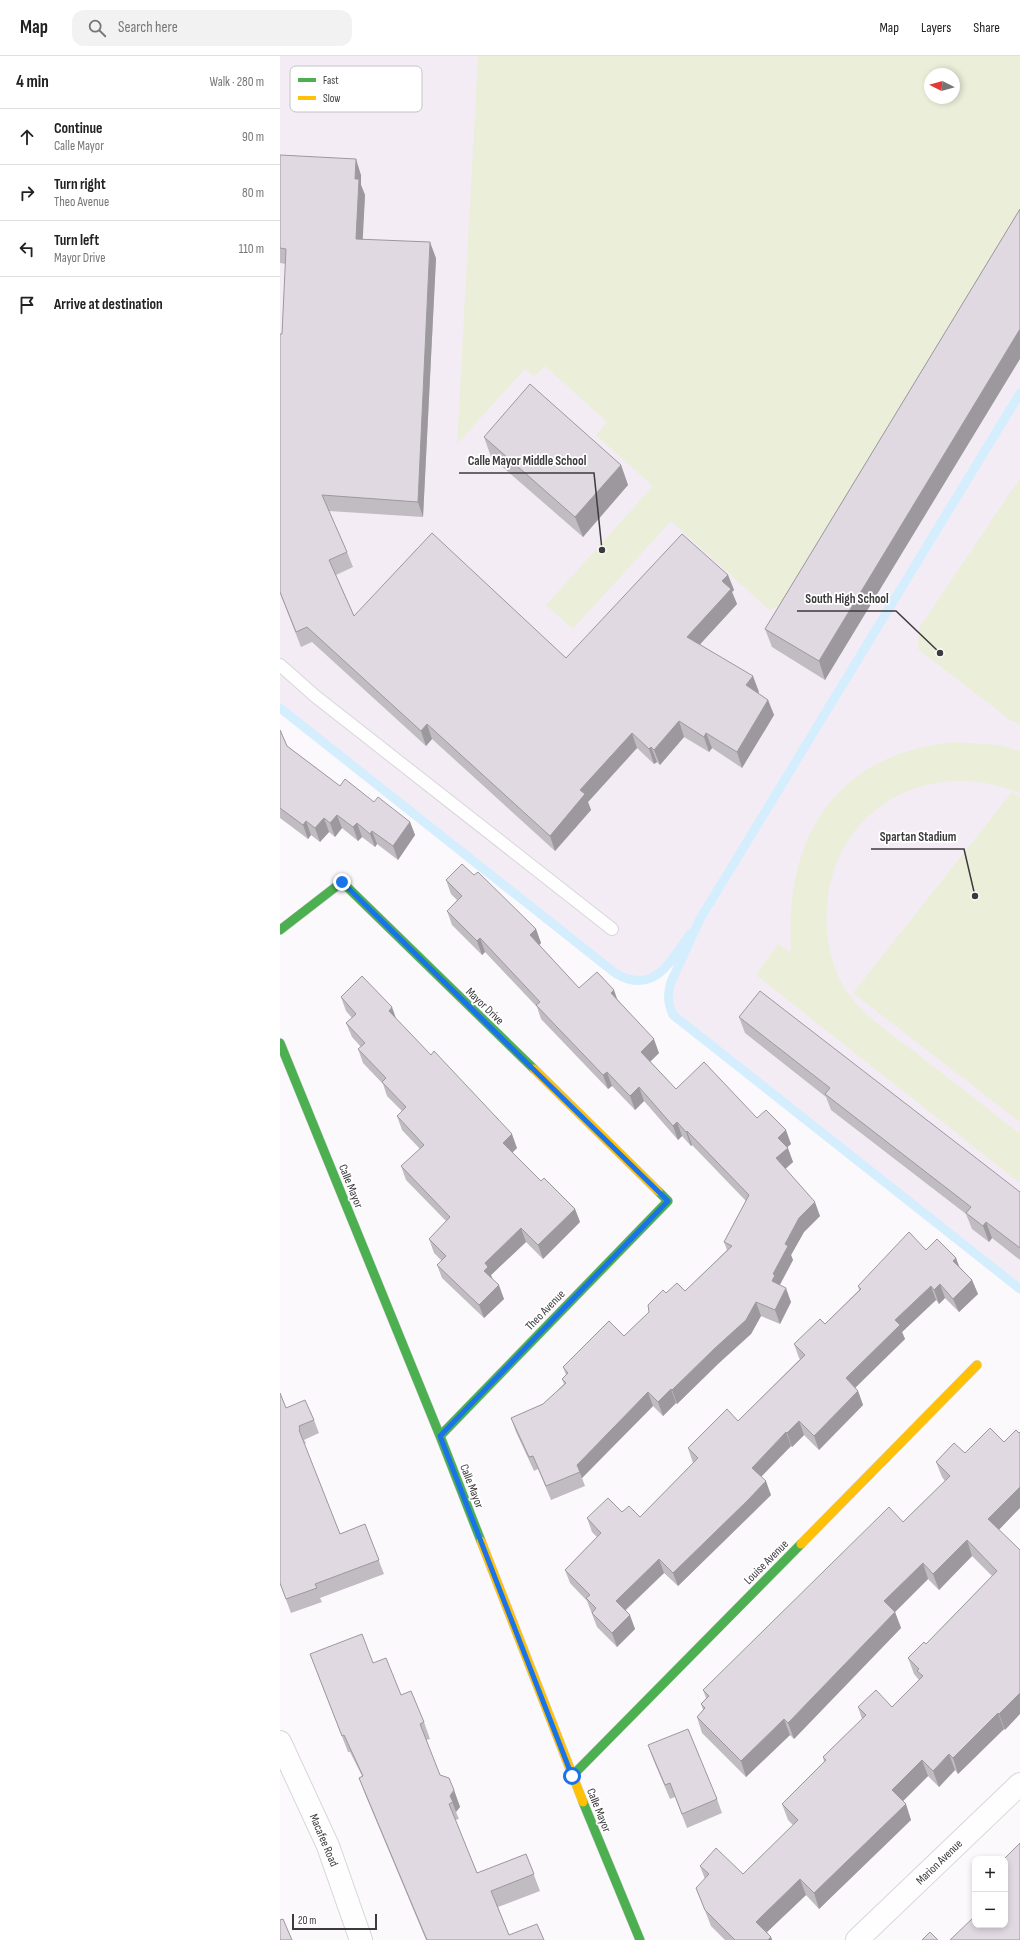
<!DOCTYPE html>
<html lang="en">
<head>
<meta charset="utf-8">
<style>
  :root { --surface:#fff; --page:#f2f2f2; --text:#222; --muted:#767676; --line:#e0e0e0 }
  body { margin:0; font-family:"Sofia Sans Condensed",sans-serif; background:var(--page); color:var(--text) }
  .controls { position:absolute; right:12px; bottom:12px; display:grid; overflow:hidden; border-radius:8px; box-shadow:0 2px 6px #0003 }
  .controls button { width:36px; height:36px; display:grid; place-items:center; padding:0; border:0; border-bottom:1px solid var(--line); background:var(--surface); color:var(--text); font:20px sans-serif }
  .compass { position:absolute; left:644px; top:12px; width:36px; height:36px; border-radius:50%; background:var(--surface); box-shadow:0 2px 6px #0003; rotate:276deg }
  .scale { position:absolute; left:12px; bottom:10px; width:85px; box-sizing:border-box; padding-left:4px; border:2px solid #3c3a3c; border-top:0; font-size:11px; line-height:14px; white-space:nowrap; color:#3c3a3c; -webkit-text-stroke:3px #fff; paint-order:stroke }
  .stop { position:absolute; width:12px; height:12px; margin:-9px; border:3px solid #1a73e8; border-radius:50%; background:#fff }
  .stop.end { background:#1a73e8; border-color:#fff; box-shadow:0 1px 4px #0008 }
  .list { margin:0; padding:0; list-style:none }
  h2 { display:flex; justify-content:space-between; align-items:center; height:52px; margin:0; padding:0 16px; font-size:17px }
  h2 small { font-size:13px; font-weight:400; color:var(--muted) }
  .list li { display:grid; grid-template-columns:26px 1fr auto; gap:12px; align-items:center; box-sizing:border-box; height:56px; padding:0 16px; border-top:1px solid var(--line) }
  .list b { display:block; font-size:15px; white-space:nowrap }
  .list p { margin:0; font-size:13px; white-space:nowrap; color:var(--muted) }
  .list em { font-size:13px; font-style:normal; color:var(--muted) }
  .icon { flex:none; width:22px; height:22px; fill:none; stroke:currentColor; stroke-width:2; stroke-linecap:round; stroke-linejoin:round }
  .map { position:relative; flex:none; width:740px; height:1884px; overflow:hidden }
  header { display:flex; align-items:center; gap:24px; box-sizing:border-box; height:56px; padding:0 20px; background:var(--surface); border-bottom:1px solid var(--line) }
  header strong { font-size:19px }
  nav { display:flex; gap:22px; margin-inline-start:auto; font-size:14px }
  .search { width:280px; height:36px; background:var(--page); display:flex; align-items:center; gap:10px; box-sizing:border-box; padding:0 14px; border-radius:12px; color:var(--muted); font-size:15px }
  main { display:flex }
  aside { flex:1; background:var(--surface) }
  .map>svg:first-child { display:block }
  .built { fill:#f3ecf5; fill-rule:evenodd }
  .green { fill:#ebeed9; fill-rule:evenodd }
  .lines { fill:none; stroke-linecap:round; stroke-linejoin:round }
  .stream { stroke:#d4eefe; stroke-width:9 }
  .lane-casing { stroke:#d7d6d8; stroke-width:14 }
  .street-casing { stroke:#d7d6d8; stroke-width:24 }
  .fast-casing { stroke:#d7d6d8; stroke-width:10 }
  .slow-casing { stroke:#d7d6d8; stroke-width:10 }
  .lane { stroke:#fffeff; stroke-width:12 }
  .street { stroke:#fffeff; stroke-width:22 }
  .fast { stroke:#4caf50; stroke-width:9 }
  .slow { stroke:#ffc107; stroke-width:9 }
  .wall { fill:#c1bbc2 }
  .shaded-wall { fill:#9d989e }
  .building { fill:#e0d9e2; stroke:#9d989e }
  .route { stroke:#1a73e8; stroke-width:5 }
  .labels { text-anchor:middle; stroke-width:3.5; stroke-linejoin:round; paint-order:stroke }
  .street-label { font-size:12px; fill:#3c3a3c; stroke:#fff }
  .key { fill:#fff; stroke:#c4c4c4; stroke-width:1 }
  .key-label { font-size:11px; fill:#3c3a3c }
  .leader { fill:none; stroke:#3c3a3c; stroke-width:1.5 }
  .callout-dot { fill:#3c3a3c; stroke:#fff; stroke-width:1.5 }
  .callout-label { font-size:13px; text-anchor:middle; font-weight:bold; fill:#3c3a3c; stroke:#fff; stroke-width:3.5; stroke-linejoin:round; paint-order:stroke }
</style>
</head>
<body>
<header>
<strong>Map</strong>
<div class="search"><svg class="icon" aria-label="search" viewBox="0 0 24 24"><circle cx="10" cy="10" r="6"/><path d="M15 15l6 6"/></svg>Search here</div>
<nav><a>Map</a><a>Layers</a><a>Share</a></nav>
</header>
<main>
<aside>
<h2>4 min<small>Walk · 280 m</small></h2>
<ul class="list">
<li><svg class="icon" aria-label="ahead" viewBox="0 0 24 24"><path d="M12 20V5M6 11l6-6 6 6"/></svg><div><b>Continue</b><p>Calle Mayor</p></div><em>90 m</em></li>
<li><svg class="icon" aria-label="right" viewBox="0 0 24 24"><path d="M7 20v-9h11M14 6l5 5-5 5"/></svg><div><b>Turn right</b><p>Theo Avenue</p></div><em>80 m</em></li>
<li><svg class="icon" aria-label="left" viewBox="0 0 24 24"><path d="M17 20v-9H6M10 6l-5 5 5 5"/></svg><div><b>Turn left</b><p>Mayor Drive</p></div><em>110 m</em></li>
<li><svg class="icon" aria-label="arrive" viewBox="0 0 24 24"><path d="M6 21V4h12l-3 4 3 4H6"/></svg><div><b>Arrive at destination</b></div></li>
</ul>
</aside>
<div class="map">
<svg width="740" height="1884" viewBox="0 0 740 1884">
  <rect width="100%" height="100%" fill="#fcf9fd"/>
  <!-- built -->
  <path class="built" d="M0 0H740V1233L393 959 389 948 397 915 419 866 386 911 378 919 367 924 356 925 345 923 335 917 0 652ZM650 18H674V42H650Z"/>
  <!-- green -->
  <path class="green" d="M198 0H740V160L506 548 489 554 391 465 293 573 266 549 373 430 316 379 327 366 265 310 254 321 245 313 177 388ZM650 18H674V42H650Z
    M740 422V668L730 664 638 593 639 572Z
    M673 686 720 689 740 695V737C654 702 562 746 548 840 544 868 548 901 561 926 578 958 612 978 640 1000 673 1026 707 1052 740 1078V1127L476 919 498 888 511 897C504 782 553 699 673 686Z
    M732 736 740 742V1066L573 937Z"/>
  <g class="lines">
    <!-- stream -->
    <path class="stream" d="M740 337 420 863 391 926C387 939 388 947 393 959L740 1233
      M0 652 335 917C374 940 390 906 410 878"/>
    <defs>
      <path id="lane" d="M0 609 35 640 332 873"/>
      <path id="street" d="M0 1686 48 1790 81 1884
        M577 1884 740 1728"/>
      <path id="fast" d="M0 874 62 826 254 1013
        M0 987 160 1380 201 1485
        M160 1380 388 1145 378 1135
        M292 1720 521 1488
        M303 1746 360 1884"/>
      <path id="slow" d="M254 1013 378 1135
        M201 1485 303 1746
        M521 1488 697 1309"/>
    </defs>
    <!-- lane casing -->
    <use href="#lane" class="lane-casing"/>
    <!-- street casing -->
    <use href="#street" class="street-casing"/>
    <!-- fast casing -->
    <use href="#fast" class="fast-casing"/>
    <!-- slow casing -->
    <use href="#slow" class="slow-casing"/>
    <!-- lane -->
    <use href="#lane" class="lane"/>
    <!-- street -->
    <use href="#street" class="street"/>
    <!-- fast -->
    <use href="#fast" class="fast"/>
    <!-- slow -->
    <use href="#slow" class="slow"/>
  </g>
  <!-- wall -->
  <path class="wall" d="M0 99 81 119V129L85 139 82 183 156 202 143 461 49 455 67 496 73 511 56 519 74 560 286 602 448 519 454 534 452 536 457 548 420 588 479 636 478 637 488 644 494 659 462 712 432 692 429 696 404 681 380 709 377 706 374 708 357 692 308 746 311 754 275 795 152 683 146 690 32 586 21 591 0 537V278H2L6 208 0 207Z
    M740 153 545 624 492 591 485 573Z
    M204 381 341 409 348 429 303 481 211 401Z
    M0 674 7 690 60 730 94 746 130 766 135 779 118 804 97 788 95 791 82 781 78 785 62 772 55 781 49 776 40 786 31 779 28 783 0 762Z
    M194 819 256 873 261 887 259 889 299 932 338 944 379 997 370 1005 396 1033 477 1062 511 1088 507 1091 513 1106 505 1113 540 1160 524 1176 511 1199 513 1204 500 1229 511 1246 500 1268 481 1260 471 1278 439 1307 397 1348 396 1347 383 1360 373 1350 302 1422 305 1430 271 1444 258 1413 254 1415 236 1376 231 1362 263 1348 284 1328 282 1323 286 1319 283 1311 344 1280 369 1256 386 1237 405 1235 447 1194 444 1186 466 1145 412 1089 411 1090 402 1080 398 1084 364 1045 355 1054 332 1030 328 1033 261 963 257 951 205 896 202 899 172 869 167 855 177 844 171 838 166 824Z
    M61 941 116 963 237 1092 232 1096 261 1125 295 1153 300 1166 263 1203 246 1186 211 1219 213 1224 224 1243 204 1262 162 1222 157 1209 162 1205 154 1197 149 1183 166 1165 126 1124 121 1110 140 1093 122 1074 117 1060 122 1055 107 1040 103 1028 83 1007 78 993 81 991 72 981 66 967 72 962 66 955Z
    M459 961 740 1136V1204L712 1182 709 1186 692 1173 686 1158 551 1054 546 1041 465 977Z
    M646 1194 676 1202 679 1210 692 1224 698 1238 679 1256 665 1242 659 1248 656 1244 622 1276 625 1283 575 1331 578 1335 583 1349 539 1394 524 1379 512 1391 511 1390 481 1421 491 1439 473 1457 398 1530 384 1517 346 1554 355 1573 337 1591 317 1571 307 1545 290 1527 285 1514 317 1481 312 1476 307 1462 342 1456 360 1461 413 1407 408 1392 458 1365 520 1303 519 1302 514 1288 545 1268 579 1234 578 1230Z
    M0 1337 6 1352 34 1364 39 1377 24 1384 26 1387 24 1388 60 1478 85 1468 104 1518 40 1542 42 1546 11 1557 0 1528Z
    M674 1387 719 1474 725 1674 724 1673 678 1718 675 1714 659 1731 648 1720 623 1745 631 1764 539 1853 526 1839 487 1876 491 1881 492 1884H445L431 1870 416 1832 425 1823 420 1810 463 1818 513 1769 508 1764 502 1748 544 1706 543 1701 582 1663 578 1651H612L639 1624 634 1618 628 1602 646 1588 712 1520 692 1500 659 1534 648 1523 615 1556 621 1572 514 1683 510 1679 466 1721 422 1677 417 1661 423 1654 421 1648 426 1642 423 1634 623 1466 665 1425 662 1421 656 1406Z
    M30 1598 93 1607 144 1666 150 1683 146 1684 160 1719 174 1734 180 1751 176 1756 179 1763 175 1764 197 1817 246 1798 260 1835 218 1851 229 1879 264 1884H146L85 1738 79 1722 82 1720 70 1696H68Z
    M368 1689 437 1743 442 1757 407 1772 395 1741 390 1743 373 1703Z"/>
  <!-- shaded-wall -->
  <path class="shaded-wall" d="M76 103 81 119V129L85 139 82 198 76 183 75 123Z
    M150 186 156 202 143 461 138 446Z
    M740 273V303L545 624 539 605Z
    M341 409 348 429 303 481 295 461Z
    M448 519 454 534 452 536 457 548 413 596 407 581 442 525Z
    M473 620 479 636 471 645 466 629Z
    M488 644 494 659 462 712 457 696Z
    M399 665 404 681 380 709 374 694Z
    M147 668 152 683 146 690 141 675Z
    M352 677 357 692 308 746 311 754 275 795 270 780 300 734Z
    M426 677 432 692 429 696 424 681Z
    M371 691 377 706 374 708 369 693Z
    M57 759 62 772 55 781 50 767Z
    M44 762 49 776 40 786 35 772Z
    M26 765 31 779 28 783 23 769Z
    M130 766 135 779 118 804 113 790Z
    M77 767 82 781 78 785 73 771Z
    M92 775 97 788 95 791 90 778Z
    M256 873 261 887 255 893 250 879Z
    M200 882 205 896 202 899 197 885Z
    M334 934 339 948 331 937Z
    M112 951 117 965 109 955Z
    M374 983 379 997 366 1010 361 996Z
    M327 1016 332 1030 328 1033 323 1019Z
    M359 1031 364 1045 355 1054 350 1040Z
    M397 1066 402 1080 398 1084 393 1070Z
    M506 1074 511 1088 503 1095 498 1082Z
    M407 1075 412 1089 411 1090 406 1076Z
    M232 1078 237 1092 228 1101 223 1087Z
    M508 1092 513 1106 502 1116 496 1102Z
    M535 1146 540 1160 524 1176 511 1199 513 1204 499 1230 492 1225 493 1218 505 1188 519 1162Z
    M295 1153 300 1166 263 1203 258 1189Z
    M706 1166 712 1182 709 1186 703 1170Z
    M241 1172 246 1186 211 1219 213 1225 204 1215 205 1207Z
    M676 1202 681 1216 673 1205Z
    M692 1224 698 1238 679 1256 673 1243Z
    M660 1228 665 1242 659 1248 654 1234Z
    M219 1229 224 1243 204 1262 199 1249Z
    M651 1230 656 1244 622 1276 625 1283 571 1336 566 1322 615 1264Z
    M506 1232 511 1246 500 1268 495 1254Z
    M476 1246 481 1260 471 1278 439 1307 397 1348 392 1334 434 1293Z
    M391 1333 396 1347 383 1360 378 1346Z
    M578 1335 583 1349 539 1394 534 1380Z
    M368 1336 373 1350 302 1422 297 1409Z
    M519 1365 524 1379 512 1391 507 1377Z
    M506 1376 511 1390 477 1425 472 1412Z
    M486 1425 491 1439 398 1530 393 1517Z
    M740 1431V1452L714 1479 708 1463Z
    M687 1484 692 1500 659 1534 653 1518Z
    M379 1503 384 1517 341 1558 336 1545Z
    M643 1507 648 1523 610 1561 604 1545Z
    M615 1556 621 1572 514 1683 508 1667Z
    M350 1559 355 1573 337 1591 332 1577Z
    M740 1637V1658L725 1674 719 1658Z
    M718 1657 724 1673 678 1718 673 1702Z
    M504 1663 510 1679 466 1721 461 1705Z
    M669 1698 675 1714 659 1731 653 1715Z
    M642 1704 648 1720 618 1750 612 1734Z
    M174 1734 180 1751 176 1756 170 1740Z
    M626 1748 631 1764 539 1853 534 1837Z
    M520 1823 526 1839 487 1876 476 1866 481 1861Z
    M491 1881 492 1884H488Z"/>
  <!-- building -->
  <path class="building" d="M0 99 76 103 75 123H79L76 183 150 186 138 446 42 439 67 496 49 504 74 560 152 477 286 602 402 478 448 519 442 525 451 533 407 581 473 620 466 629 488 644 457 696 426 677 424 681 399 665 374 694 371 691 369 693 352 677 300 734 305 738 270 780 147 668 141 675 27 571 16 576 0 536V278H2L6 193 0 192Z
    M740 153V273L539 605 485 573Z
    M250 328 341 409 295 461 204 381Z
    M0 674 7 690 60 730 65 723 94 746 98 741 130 766 113 790 92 775 90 778 77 767 73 771 57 759 50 767 44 762 35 772 26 765 23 769 0 752Z
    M182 808 194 819 198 816 256 873 250 879 299 932 317 916 334 934 331 937 374 983 361 996 396 1033 424 1006 477 1062 486 1054 506 1074 498 1082 508 1092 496 1102 535 1146 519 1162 505 1188 508 1190 493 1218 495 1219 492 1225 506 1232 495 1254 476 1246 466 1264 434 1293 392 1334 391 1333 378 1346 368 1336 297 1409 300 1416 266 1430 253 1400 249 1401 231 1362 263 1348 286 1327 282 1323 288 1317 283 1311 329 1265 344 1280 369 1256 368 1249 383 1234 386 1237 397 1227 405 1235 452 1190 444 1186 469 1139 407 1075 406 1076 397 1066 393 1070 359 1031 350 1040 327 1016 323 1019 256 949 260 946 200 882 197 885 167 855 182 840 166 824Z
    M82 920 112 951 109 955 151 999 154 995 232 1078 223 1087 261 1125 264 1122 295 1153 258 1189 241 1172 205 1207 208 1211 204 1215 219 1229 199 1249 157 1209 166 1200 149 1183 170 1161 121 1110 144 1089 117 1060 126 1051 102 1026 106 1022 78 993 85 987 66 967 76 958 61 941Z
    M480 935 740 1136V1192L706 1166 703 1170 686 1157 691 1151 545 1038 550 1032 459 961Z
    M629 1176 646 1194 657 1183 676 1202 673 1205 692 1224 673 1243 660 1228 654 1234 651 1230 615 1264 620 1269 566 1322 578 1335 534 1380 519 1365 507 1377 506 1376 472 1412 486 1425 468 1444 393 1517 379 1503 336 1545 350 1559 332 1577 312 1557 316 1552 306 1542 310 1539 285 1514 321 1477 307 1462 328 1442 342 1456 349 1450 360 1461 418 1402 408 1392 447 1353 458 1365 525 1299 514 1288 540 1263 545 1268 581 1233 578 1230Z
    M0 1337 6 1352 25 1344 34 1364 19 1370 20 1373 19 1374 60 1478 85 1468 99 1504 35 1528 37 1532 6 1543 0 1527Z
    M710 1372 724 1386 736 1374 739 1377 740 1376V1431L708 1463 740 1494V1637L719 1658 718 1657 673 1702 669 1698 653 1715 642 1704 612 1734 626 1748 534 1837 520 1823 481 1861 476 1866 491 1881 488 1884H455L425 1854 416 1832 429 1818 420 1810 436 1792 463 1818 518 1764 502 1748 546 1704 543 1701 586 1659 578 1651 596 1634 612 1651 643 1620 637 1615 639 1613 628 1602 644 1586 646 1588 717 1515 687 1484 653 1518 643 1507 604 1545 615 1556 508 1667 504 1663 461 1705 417 1661 425 1652 421 1648 429 1640 423 1634 609 1451 623 1466 670 1420 656 1406 674 1387 685 1397Z
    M82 1578 93 1607 106 1602 121 1639 131 1635 144 1666 140 1668 160 1719 169 1722 174 1734 170 1740 173 1746 169 1748 197 1817 246 1798 254 1818 211 1835 229 1879 257 1868 264 1884H147L79 1722 83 1720 64 1679 62 1680 30 1598Z
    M408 1673 437 1743 402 1758 390 1727 385 1729 368 1689Z
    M740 1787V1884H670L695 1860V1869H725V1803H724Z
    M3 1863 12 1884H0V1864Z
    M650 1876 658 1884H642Z"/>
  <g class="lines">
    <!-- route -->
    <path class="route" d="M62 826 388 1145 160 1380 292 1720"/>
  </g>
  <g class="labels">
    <!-- street labels -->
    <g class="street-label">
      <text transform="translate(205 950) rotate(44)" y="4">Mayor Drive</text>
      <text transform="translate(71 1130) rotate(68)" y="4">Calle Mayor</text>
      <text transform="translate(265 1254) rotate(-46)" y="4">Theo Avenue</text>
      <text transform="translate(192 1430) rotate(69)" y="4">Calle Mayor</text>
      <text transform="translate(486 1506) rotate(-45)" y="4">Louise Avenue</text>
      <text transform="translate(319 1754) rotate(68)" y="4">Calle Mayor</text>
      <text transform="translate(44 1784) rotate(67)" y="4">Macafee Road</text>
      <text transform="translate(659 1806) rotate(-44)" y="4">Marion Avenue</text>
    </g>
  </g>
  <!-- legend -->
  <rect x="10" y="10" width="132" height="46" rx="6" class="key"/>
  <rect x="18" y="22" width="18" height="4" fill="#4caf50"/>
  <rect x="18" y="40" width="18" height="4" fill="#ffc107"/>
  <g class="key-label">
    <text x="43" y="28">Fast</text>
    <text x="43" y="46">Slow</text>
  </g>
  <!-- callouts -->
  <path class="leader" d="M322 494L314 417H179M660 597L616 555H517M695 840L684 793H591"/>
  <g class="callout-dot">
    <circle cx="322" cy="494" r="4"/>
    <circle cx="660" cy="597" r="4"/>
    <circle cx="695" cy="840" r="4"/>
  </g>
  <g class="callout-label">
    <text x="247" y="409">Calle Mayor Middle School</text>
    <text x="567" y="547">South High School</text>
    <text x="638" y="785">Spartan Stadium</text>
  </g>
</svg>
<div class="controls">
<button>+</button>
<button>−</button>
</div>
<svg class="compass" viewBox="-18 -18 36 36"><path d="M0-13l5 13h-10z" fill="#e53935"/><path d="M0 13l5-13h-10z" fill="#767676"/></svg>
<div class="scale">20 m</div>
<div class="stop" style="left:292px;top:1720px"></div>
<div class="stop end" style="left:62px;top:826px"></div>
</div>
</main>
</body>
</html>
